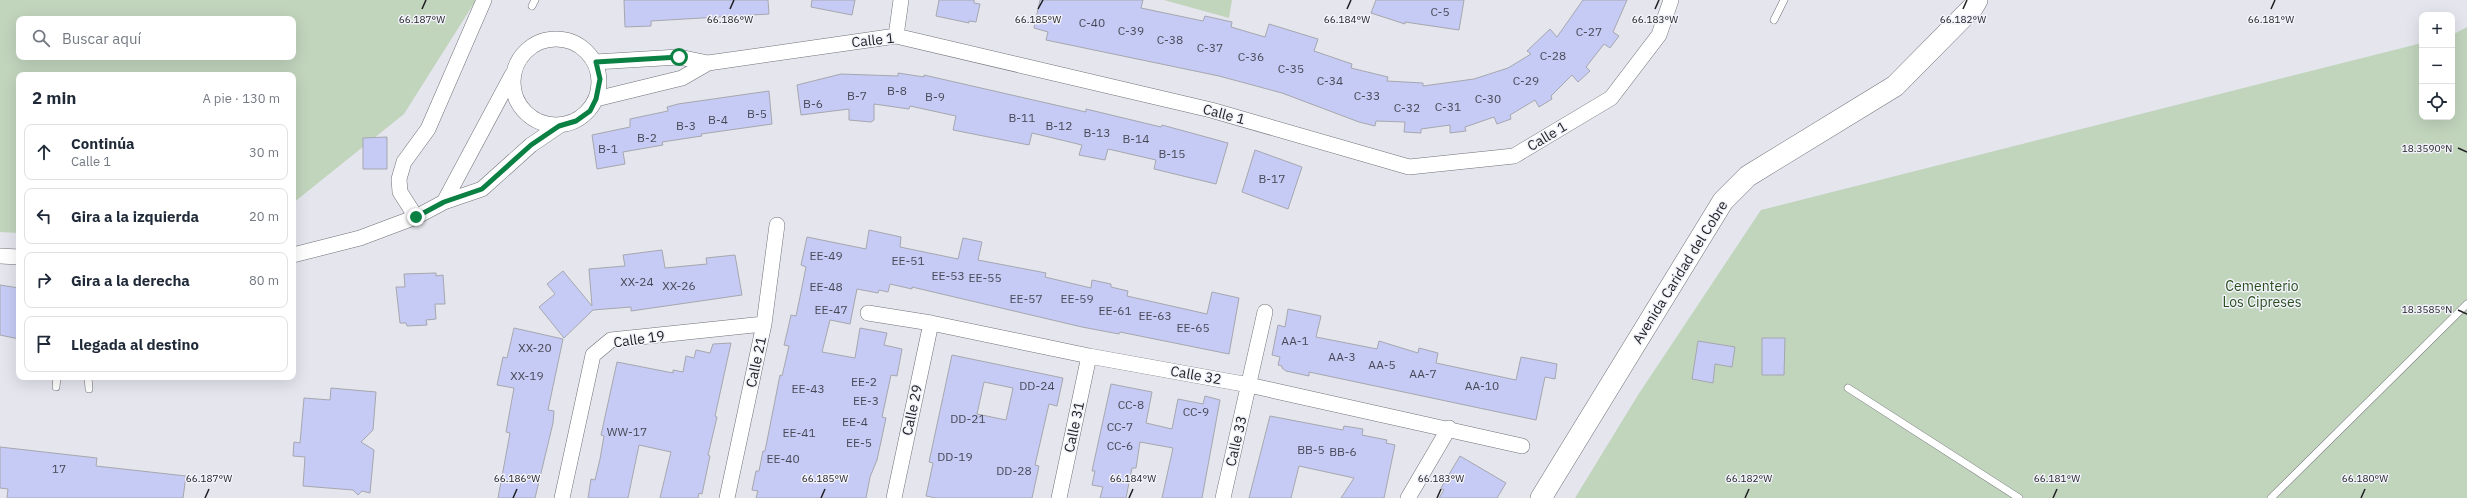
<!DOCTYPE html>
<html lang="es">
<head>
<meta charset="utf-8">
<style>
  :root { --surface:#fff; --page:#f6f6f7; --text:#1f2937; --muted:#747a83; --line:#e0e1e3 }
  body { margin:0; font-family:"IBM Plex Sans",sans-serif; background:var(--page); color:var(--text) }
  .controls { position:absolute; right:12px; top:12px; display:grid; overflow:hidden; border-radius:8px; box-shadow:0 4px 16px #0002 }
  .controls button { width:36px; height:36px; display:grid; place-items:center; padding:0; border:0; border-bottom:1px solid var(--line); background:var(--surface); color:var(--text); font:20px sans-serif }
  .stop { position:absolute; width:12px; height:12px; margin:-9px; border:3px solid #0b8043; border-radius:50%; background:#fff }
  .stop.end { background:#0b8043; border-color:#fff; box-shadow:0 1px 4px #0008 }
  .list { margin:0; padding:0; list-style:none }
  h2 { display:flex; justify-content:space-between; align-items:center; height:52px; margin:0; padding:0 16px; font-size:17px }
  h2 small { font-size:13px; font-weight:400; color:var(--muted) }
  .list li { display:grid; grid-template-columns:26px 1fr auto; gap:12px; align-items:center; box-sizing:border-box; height:56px; margin:0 8px 8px; padding:0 8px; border:1px solid var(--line); border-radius:8px }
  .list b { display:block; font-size:15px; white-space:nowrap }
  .list p { margin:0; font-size:13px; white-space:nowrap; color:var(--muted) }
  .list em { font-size:13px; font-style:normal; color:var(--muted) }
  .icon { flex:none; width:22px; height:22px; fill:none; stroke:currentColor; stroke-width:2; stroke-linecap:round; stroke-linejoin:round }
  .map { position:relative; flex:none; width:2467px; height:498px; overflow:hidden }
  .search { position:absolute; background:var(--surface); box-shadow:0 4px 16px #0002; left:16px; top:16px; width:280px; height:44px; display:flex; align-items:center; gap:10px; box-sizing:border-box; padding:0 14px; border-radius:8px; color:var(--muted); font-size:15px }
  .panel { position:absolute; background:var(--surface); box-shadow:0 4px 16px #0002; left:16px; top:72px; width:280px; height:308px; border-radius:8px }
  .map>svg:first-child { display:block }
  .green { fill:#c1d4bc; fill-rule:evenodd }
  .building { fill:#c6cbf5; stroke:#a6a7ae; fill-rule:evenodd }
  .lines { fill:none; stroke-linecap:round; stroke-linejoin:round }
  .lane-casing { stroke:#717279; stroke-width:8 }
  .street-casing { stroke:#717279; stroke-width:16 }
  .secondary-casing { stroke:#717279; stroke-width:22 }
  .lane { stroke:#fff; stroke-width:7 }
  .street { stroke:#fff; stroke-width:15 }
  .secondary { stroke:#fff; stroke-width:21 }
  .route { stroke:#0b8043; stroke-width:5 }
  .ticks { fill:none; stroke:#1e1e21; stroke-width:1.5 }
  .labels { text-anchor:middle; stroke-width:3; stroke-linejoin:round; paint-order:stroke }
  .number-label { font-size:12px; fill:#484956 }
  .street-label { font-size:14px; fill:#1e1e21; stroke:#f1f2fa }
  .park-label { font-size:14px; fill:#294f1d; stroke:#f1f2fa }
  .ticks-label { font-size:10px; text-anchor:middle; fill:#1e1e21; stroke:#f1f2fa; stroke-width:3; stroke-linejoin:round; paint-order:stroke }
</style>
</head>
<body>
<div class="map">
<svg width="2467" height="498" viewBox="0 0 2467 498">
  <rect width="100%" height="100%" fill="#e4e5ed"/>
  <!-- green -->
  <path class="green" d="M0 0H476L404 114 293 203V75H19V233L0 232ZM19 19H293V57H19Z
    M1164 0H1232L1229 18Z
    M2467 27V498H1575L1638 395 1761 210 2422 43V117H2452V35Z"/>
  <!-- building -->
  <path class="building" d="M624 0H768L769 14 651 21V26L625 27Z
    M812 0H855L852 15 811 7Z
    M939 0H974V3L980 4 976 22 969 21V23L936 16Z
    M1040 0H1143L1141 8 1203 21 1205 16 1232 22 1231 27 1265 37 1269 24 1318 39 1314 51 1352 64 1351 68 1388 77 1387 81 1423 83V86L1474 79 1508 68 1531 54 1527 51 1550 29 1557 37 1583 0H1627L1613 32 1619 36 1610 48 1604 44 1586 67 1590 71 1578 82 1572 75 1551 96 1552 99 1539 107 1535 100 1510 115 1511 119 1497 124 1494 117 1465 127 1466 131 1450 133V125L1421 129V133L1404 132 1405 122 1376 121 1375 126 1359 122 1282 93 1219 76 1046 40 1048 32 1034 28Z
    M1376 0H1464L1459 30 1405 22V24L1371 13Z
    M898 73 924 77V75L1086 112V109L1161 127 1162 125 1228 143 1216 184 1154 169 1156 160 1108 149 1105 160 1079 155 1082 145 1032 133 1029 145 953 130 956 116 910 106 909 109 874 104V120L871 122 849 120V109L801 115 797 85 841 74 898 76Z
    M769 91 772 124 701 134 702 136 662 142 663 145 623 152 625 164 597 169 592 135 630 127V119L668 111 667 107 678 104Z
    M387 137V169H363V138Z
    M1255 150 1302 167 1288 209 1242 192Z
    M869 230 901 237 900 247 958 259 963 238 982 242 978 260 1046 273 1045 277 1091 288 1092 280 1111 284V287L1128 291 1127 296 1207 314 1212 292 1239 298 1229 354 1120 332 1119 334 1082 327 912 287V289L890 284 888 292 879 290 878 293 857 289 850 324 830 320 822 352 855 358 860 328 887 333 884 345 902 349 897 376 891 375 882 417 886 418 877 460 870 477 866 498H756L758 491 752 490 756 471H759L763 451H765L780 375 782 376 789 346 784 345 787 333 791 315 796 316 801 292 806 267 801 265 807 237 866 249Z
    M662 250 665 268 707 264 706 258 735 255 742 295 631 311V307L593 310 564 338 539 307 555 294 547 284 563 271 592 306 589 269 625 266 623 255Z
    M436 273V276L443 275 445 304H435L436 319 426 320 427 325 407 326 406 323H400L396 287H405L404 274Z
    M0 285 19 288V339L0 335Z
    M1288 309 1321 316 1316 337 1377 349 1379 341 1418 353 1419 348 1438 353 1436 363 1516 380 1521 357 1557 364 1555 379 1545 377 1536 420 1309 372V376L1286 371 1282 368V366L1278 365 1280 357 1272 355 1278 325 1285 327Z
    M514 328 563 339 548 410 554 411 553 423 535 498H498L510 433 506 432 514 388 497 385 503 357 507 358Z
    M1762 338H1785L1784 375H1762Z
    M1698 341 1735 347 1732 367 1715 364 1713 383 1692 379Z
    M731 343 715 416 717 417 708 455 710 456 702 494 699 493 698 498H660L671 452 639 445 628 498H588L591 479 595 480 600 459 604 436 601 435 617 362 673 373V370L683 372 686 356 694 358 696 350 710 353 713 344Z
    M952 355 1063 378 1057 406 1049 404 1035 465 1039 466 1032 498H936L926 496 933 463 929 462ZM984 382 1013 388 1006 420 977 414Z
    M1111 384 1152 392 1146 423 1172 429 1178 399 1203 404 1205 396 1220 400 1202 498H1162L1173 448 1140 442 1136 468H1132L1126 498H1100L1103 487 1092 485 1095 471H1092Z
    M331 388 376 392 373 430 361 442 374 450 370 493 362 491 358 495 353 490 303 486 305 457 293 456 294 442 300 443 304 398 330 400Z
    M1270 416 1343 430 1344 426 1363 429 1362 435 1387 440 1386 443 1395 445 1384 498H1341L1354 478 1299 466 1291 498H1249Z
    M0 447 97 458 96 466 186 476 183 498H7L8 489 0 488Z
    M1460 456 1506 483 1497 498H1439L1444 490 1441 488Z"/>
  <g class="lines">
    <defs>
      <path id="lane" d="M532 6 535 0
        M1774 20 1784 0
        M88 377 89 389
        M56 387 57 377
        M1848 388 2019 498
        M2271 498 2467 304"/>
      <path id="street" d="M896 36 901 0
        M513 82a43 43 0 1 1 86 0a43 43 0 1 1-86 0Z
        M595 62 679 57 708 63 896 36 1211 110 1409 167 1514 156 1611 98 1659 35 1671 0
        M596 99 682 78 708 63
        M444 202 512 75
        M416 217 400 192 399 179 404 162 428 129 484 0
        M293 255 360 238 416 217 444 202 482 189 531 145 559 126
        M0 256 19 257
        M868 313 931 323 1089 356 1249 385 1522 446
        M562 498 593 355 611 340 764 324
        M727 498 764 324 777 225
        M894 498 931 323
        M1059 498 1089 356
        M1223 498 1265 312
        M1408 498 1449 428"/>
      <path id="secondary" d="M1541 498 1723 201 1748 176 1895 86 1973 7 1977 0"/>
    </defs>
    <!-- lane casing -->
    <use href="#lane" class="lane-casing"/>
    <!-- street casing -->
    <use href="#street" class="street-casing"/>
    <!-- secondary casing -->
    <use href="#secondary" class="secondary-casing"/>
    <!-- lane -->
    <use href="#lane" class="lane"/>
    <!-- street -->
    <use href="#street" class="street"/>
    <!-- secondary -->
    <use href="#secondary" class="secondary"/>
  </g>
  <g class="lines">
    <!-- route -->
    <path class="route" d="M416 217 444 202 482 189 531 145 559 126 576 121 590 111 596 99 600 79 596 62 679 57"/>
  </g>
  <!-- ticks -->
  <path class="ticks" d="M422 9 426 0M730 9 734 0M1038 9 1043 0M1347 9 1351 0M1655 9 1659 0M1963 9 1967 0M2271 9 2275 0M2458 148 2467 152M2458 310 2467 314M205 498 209 489M513 498 517 489M821 498 825 489M1129 498 1133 489M1437 498 1441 489M1745 498 1749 489M2053 498 2057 489M2361 498 2365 489"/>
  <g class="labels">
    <!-- number labels -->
    <g class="number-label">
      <text x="1440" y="16">C-5</text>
      <text x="1092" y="27">C-40</text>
      <text x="1131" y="35">C-39</text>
      <text x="1589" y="36">C-27</text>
      <text x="1170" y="44">C-38</text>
      <text x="1210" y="52">C-37</text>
      <text x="1553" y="60">C-28</text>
      <text x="1251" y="61">C-36</text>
      <text x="1291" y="73">C-35</text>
      <text x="1330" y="85">C-34</text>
      <text x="1526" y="85">C-29</text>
      <text x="897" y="95">B-8</text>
      <text x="857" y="100">B-7</text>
      <text x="1367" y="100">C-33</text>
      <text x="935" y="101">B-9</text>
      <text x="1488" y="103">C-30</text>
      <text x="813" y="108">B-6</text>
      <text x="1448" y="111">C-31</text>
      <text x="1407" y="112">C-32</text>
      <text x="757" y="118">B-5</text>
      <text x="1022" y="122">B-11</text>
      <text x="718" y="124">B-4</text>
      <text x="686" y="130">B-3</text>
      <text x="1059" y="130">B-12</text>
      <text x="1097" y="137">B-13</text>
      <text x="647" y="142">B-2</text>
      <text x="1136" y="143">B-14</text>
      <text x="608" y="153">B-1</text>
      <text x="1172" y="158">B-15</text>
      <text x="1272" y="183">B-17</text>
      <text x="826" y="260">EE-49</text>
      <text x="908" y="265">EE-51</text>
      <text x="948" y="280">EE-53</text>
      <text x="985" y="282">EE-55</text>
      <text x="637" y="286">XX-24</text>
      <text x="679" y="290">XX-26</text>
      <text x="826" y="291">EE-48</text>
      <text x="1026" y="303">EE-57</text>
      <text x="1077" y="303">EE-59</text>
      <text x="831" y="314">EE-47</text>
      <text x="1115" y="315">EE-61</text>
      <text x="1155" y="320">EE-63</text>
      <text x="1193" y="332">EE-65</text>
      <text x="1295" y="345">AA-1</text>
      <text x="535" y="352">XX-20</text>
      <text x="1342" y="361">AA-3</text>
      <text x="1382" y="369">AA-5</text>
      <text x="1423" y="378">AA-7</text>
      <text x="527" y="380">XX-19</text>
      <text x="864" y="386">EE-2</text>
      <text x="1037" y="390">DD-24</text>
      <text x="1482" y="390">AA-10</text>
      <text x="808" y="393">EE-43</text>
      <text x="866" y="405">EE-3</text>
      <text x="1131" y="409">CC-8</text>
      <text x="1196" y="416">CC-9</text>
      <text x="968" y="423">DD-21</text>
      <text x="855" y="426">EE-4</text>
      <text x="1120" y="431">CC-7</text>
      <text x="627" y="436">WW-17</text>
      <text x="799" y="437">EE-41</text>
      <text x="859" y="447">EE-5</text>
      <text x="1120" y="450">CC-6</text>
      <text x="1311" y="454">BB-5</text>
      <text x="1343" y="456">BB-6</text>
      <text x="955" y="461">DD-19</text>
      <text x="783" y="463">EE-40</text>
      <text x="59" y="473">17</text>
      <text x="1014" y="475">DD-28</text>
    </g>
    <!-- street labels -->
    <g class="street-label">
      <text transform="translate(873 40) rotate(-6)" y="5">Calle 1</text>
      <text transform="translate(1224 114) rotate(15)" y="5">Calle 1</text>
      <text transform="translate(1547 136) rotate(-31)" y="5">Calle 1</text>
      <text transform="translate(1680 272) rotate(-58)" y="5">Avenida Caridad del Cobre</text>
      <text transform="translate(639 339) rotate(-8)" y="5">Calle 19</text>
      <text transform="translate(756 362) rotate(-78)" y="5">Calle 21</text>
      <text transform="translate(1196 375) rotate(10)" y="5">Calle 32</text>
      <text transform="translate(912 410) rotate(-78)" y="5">Calle 29</text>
      <text transform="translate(1074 427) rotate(-78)" y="5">Calle 31</text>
      <text transform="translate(1236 441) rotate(-77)" y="5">Calle 33</text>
    </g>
    <!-- park labels -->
    <g class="park-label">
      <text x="2262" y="291">Cementerio<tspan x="2262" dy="16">Los Cipreses</tspan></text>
    </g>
  </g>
  <g class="ticks-label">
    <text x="422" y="23">66.187°W</text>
    <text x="730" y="23">66.186°W</text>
    <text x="1038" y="23">66.185°W</text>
    <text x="1347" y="23">66.184°W</text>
    <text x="1655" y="23">66.183°W</text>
    <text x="1963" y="23">66.182°W</text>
    <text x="2271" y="23">66.181°W</text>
    <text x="2427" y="152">18.3590°N</text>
    <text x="2427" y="313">18.3585°N</text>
    <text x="209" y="482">66.187°W</text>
    <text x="517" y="482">66.186°W</text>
    <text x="825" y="482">66.185°W</text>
    <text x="1133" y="482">66.184°W</text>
    <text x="1441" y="482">66.183°W</text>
    <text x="1749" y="482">66.182°W</text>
    <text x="2057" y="482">66.181°W</text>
    <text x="2365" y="482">66.180°W</text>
  </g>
</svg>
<div class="controls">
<button>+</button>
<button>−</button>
<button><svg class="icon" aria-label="locate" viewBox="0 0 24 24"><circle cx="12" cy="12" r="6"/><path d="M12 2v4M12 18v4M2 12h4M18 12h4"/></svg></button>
</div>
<div class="stop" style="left:679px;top:57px"></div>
<div class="stop end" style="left:416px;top:217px"></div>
<div class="search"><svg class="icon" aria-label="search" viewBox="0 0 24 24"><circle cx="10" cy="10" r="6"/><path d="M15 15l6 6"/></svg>Buscar aquí</div>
<section class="panel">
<h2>2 min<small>A pie · 130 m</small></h2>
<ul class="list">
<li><svg class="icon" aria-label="ahead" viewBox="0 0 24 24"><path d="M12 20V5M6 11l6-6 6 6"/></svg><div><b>Continúa</b><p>Calle 1</p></div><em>30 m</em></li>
<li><svg class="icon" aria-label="left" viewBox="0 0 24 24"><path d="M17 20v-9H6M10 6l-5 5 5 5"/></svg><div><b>Gira a la izquierda</b></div><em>20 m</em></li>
<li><svg class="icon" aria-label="right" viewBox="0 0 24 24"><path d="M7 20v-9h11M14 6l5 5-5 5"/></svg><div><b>Gira a la derecha</b></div><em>80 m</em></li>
<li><svg class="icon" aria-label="arrive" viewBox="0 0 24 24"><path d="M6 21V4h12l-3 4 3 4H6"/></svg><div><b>Llegada al destino</b></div></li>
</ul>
</section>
</div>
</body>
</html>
